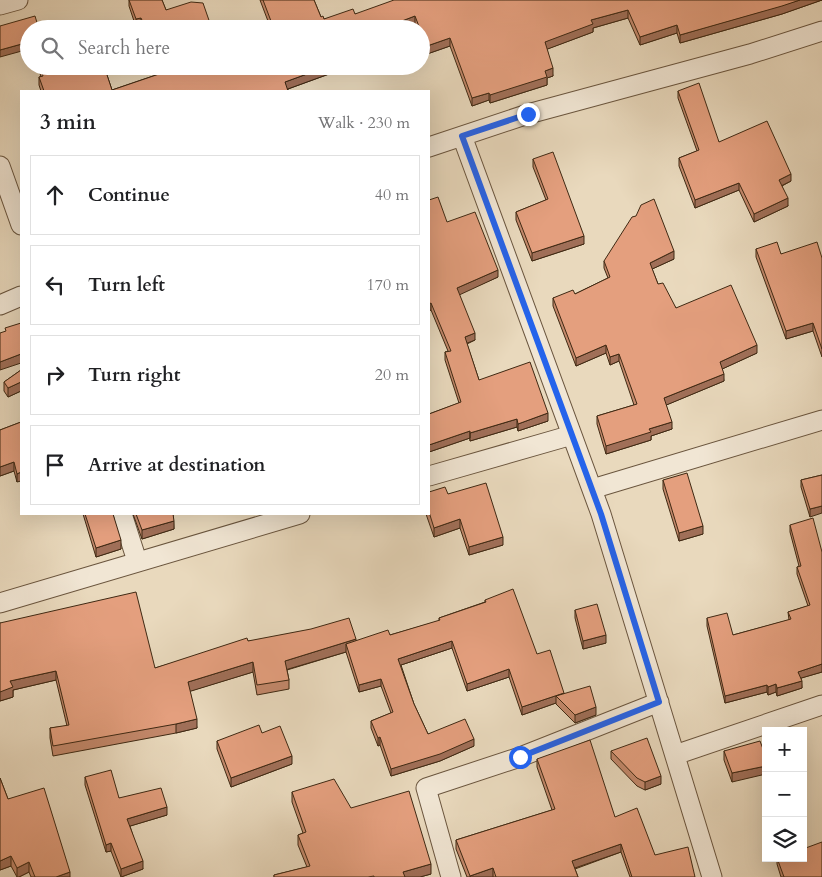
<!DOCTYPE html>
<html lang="en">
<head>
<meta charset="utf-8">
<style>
  :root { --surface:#fff; --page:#f6f6f6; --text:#202124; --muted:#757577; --line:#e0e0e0 }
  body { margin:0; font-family:Cardo,serif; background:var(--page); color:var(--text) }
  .controls { position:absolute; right:15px; bottom:15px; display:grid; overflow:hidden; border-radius:0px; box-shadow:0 5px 20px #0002 }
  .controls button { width:45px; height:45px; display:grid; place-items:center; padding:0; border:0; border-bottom:1px solid var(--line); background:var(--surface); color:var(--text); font:25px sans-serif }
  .stop { position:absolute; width:15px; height:15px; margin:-11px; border:4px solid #2563eb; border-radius:50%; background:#fff }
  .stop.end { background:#2563eb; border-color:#fff; box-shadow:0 1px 5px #0008 }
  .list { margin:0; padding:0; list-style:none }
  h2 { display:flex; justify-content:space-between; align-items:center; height:65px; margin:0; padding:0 20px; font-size:21px }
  h2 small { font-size:16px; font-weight:400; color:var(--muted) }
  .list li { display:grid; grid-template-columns:32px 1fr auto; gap:15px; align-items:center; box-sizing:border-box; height:80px; margin:0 10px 10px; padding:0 10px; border:1px solid var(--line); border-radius:0px }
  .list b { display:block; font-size:19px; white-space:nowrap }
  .list em { font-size:16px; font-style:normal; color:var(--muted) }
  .icon { flex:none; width:28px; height:28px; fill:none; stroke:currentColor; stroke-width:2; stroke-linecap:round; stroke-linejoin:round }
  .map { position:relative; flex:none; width:822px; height:877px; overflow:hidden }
  .search { position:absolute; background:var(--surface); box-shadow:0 5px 20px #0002; left:20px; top:20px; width:410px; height:55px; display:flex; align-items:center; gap:12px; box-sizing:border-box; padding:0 18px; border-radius:28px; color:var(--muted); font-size:19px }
  .panel { position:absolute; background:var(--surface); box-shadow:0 5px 20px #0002; left:20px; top:90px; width:410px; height:425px; border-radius:0px }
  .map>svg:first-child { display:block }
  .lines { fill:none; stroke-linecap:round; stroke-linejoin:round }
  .street-casing { stroke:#6a553e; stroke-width:21 }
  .street { stroke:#f1e6d4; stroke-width:19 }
  .wall { fill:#c4896c; stroke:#3f2913 }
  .shaded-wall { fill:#a06f58; stroke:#3f2913 }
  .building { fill:#e49f7e; stroke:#3f2913 }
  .route { stroke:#2563eb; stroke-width:6 }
</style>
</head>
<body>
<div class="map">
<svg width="822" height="877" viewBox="0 0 822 877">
  <rect width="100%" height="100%" fill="#e9d9bd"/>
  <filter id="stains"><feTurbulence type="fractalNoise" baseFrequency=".004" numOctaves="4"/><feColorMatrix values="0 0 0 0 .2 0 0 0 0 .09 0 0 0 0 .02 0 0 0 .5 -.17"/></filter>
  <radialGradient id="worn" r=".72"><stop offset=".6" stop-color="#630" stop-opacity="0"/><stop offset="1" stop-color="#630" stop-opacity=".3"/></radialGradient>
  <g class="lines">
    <defs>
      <path id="street" d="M0 5 18 0
        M462 136 601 514 712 877
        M429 147 528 114 750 54 822 31
        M0 166 21 225
        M0 305 21 296
        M429 476 572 435
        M592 489 822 420
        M122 514 137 561
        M0 603 300 514
        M675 755 822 705
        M451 877 426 788 520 757 659 702"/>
    </defs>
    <!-- street casing -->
    <use href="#street" class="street-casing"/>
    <!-- street -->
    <use href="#street" class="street"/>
  </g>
  <!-- wall -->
  <path class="wall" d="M129 0H162L166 10 212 29H142L141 25 136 27 129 6Z
    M260 0H314L321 17 324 19 355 14 822 0 782 14 680 43 677 33 640 45 628 18 593 28V32L547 49 553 76 547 78V85L490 103 489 100 472 106 450 46 427 54 421 40V29H417L415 24 402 29H271Z
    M38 66H104L112 90 162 73 159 66H351L288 89V91H41L39 85V77H41Z
    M678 91 719 142 791 181 782 186 788 206 754 222 739 190 695 208 679 166V158L697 151 678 98Z
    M533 159 584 244 532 261 516 220V212L546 200 533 167Z
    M447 222 498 277 459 294 475 340 467 344 479 380 548 421 518 431 517 427 470 441V438L429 452V414L459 403 445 360V352L448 351 431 310 429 311Z
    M756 249 781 254 822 258V357L813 331 786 339 756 257Z
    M674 259 652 269 658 284 676 308 757 353 722 369 724 381 666 405 672 429 651 436V440L606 454 597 424V416L634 405 619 361 610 365 606 353 576 366 553 306V298L575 294 608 278 604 268V261Z
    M21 370V391L8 397 4 391V382Z
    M21 422 17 482 14 471 0 476V430Z
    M822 475 810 517 801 487V480Z
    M663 480 703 534 679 541 663 489Z
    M429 492 448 494 503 545 469 555 460 528 434 537 426 514H429Z
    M83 514H113L121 549 96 557Z
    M133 514H173L174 529 142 539Z
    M790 525 822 552V672L801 678 802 688 777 696 776 692 768 695 767 692 725 703 707 626V618L733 635 789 620 788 612 808 606 797 574V567L799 566 790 532Z
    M485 600 537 654 564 694 596 715 575 723 556 704V703L522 715 509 677 467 691 452 648 401 665 414 704 428 734 474 746 440 761 391 776 380 745 378 746 371 728V721L391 713 381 686 359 692 346 652 287 670 289 680V689L257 695 253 672 190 691 197 728 176 733 53 756 50 738V728L67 726 56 680 13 690V697L0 701V623L155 668 248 641H356L390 635 439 621V618L485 602Z
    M575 610 606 643 583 649 575 618Z
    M262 733 292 764 231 787 217 749V741Z
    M611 751 661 784 645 790 637 786 611 759Z
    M724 751 766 757 732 782 724 760Z
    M537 759 615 817 655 855 695 877H630L621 852 575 869 578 877H467L456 849V840L552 810 537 767Z
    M85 777 119 798 167 815 130 826 143 869 121 877 111 851 106 852 85 785Z
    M0 778 8 799 70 877H31L29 872 19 877H17L11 866 0 870Z
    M292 792 351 808 431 874 420 877H274V875L307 867 298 845V835L303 833 292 802Z
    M777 858H803L822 877H781L777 864Z"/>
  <!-- shaded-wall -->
  <path class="shaded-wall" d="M800 0H822L782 14 680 43V35Z
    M628 10V18L593 28V32L545 50V42L591 20Z
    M415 16V24L402 29H381Z
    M141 18V25L136 27V19Z
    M677 25V33L640 45V37Z
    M450 38V46L427 54V46Z
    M29 42V49L0 57V50Z
    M329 66H351L285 90V82Z
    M553 68V76L547 78V85L490 103V95L545 71Z
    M489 93V100L472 106V98Z
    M791 174V181L779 187V180Z
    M739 183V190L695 208V200Z
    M788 198V206L754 222V214Z
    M584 236V244L532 261V253Z
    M674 251V259L650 270V263Z
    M498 270V277L457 296V288Z
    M431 303V310L429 311V304Z
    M813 323V331L786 339V331Z
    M475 333V340L465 344V337Z
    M606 345V353L576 366V358Z
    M757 345V353L720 370V362Z
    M21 354V363L0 370V362Z
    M619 354V361L610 365V357Z
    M724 374V381L664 406V398Z
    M21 382V391L8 397V388Z
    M548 413V421L518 431V424Z
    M517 419V427L470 441V433Z
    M672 422V429L651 436V440L606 454V446L649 429Z
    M470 431V438L429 452V445Z
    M14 462V471L0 476V467Z
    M21 472V481L17 482V474Z
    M822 506V513L810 517V509Z
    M460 519V528L434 537V528Z
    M174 521V529L142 539V530Z
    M703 526V534L679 541V533Z
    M503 537V545L469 555V547Z
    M121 540V549L96 557V548Z
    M606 635V643L583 649V641Z
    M356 639V649L346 644V652L285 670V661Z
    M452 641V648L398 666V659Z
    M253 662V672L188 692V682Z
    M822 664V672L798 679V672Z
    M509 669V677L467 691V684Z
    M56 671V680L13 690V697L0 701V692L10 681Z
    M381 679V686L359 692V685Z
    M802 681V688L777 696V688Z
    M776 684V692L768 695V687Z
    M767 685V692L725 703V696Z
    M564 693 556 696V703L522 715V707Z
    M596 707V715L575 723V715Z
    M197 719V728L176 733V724Z
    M380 737V745L378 746V738Z
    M474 739V746L440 761 391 776V769Z
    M292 756V764L231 787V778Z
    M766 766V774L732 782V773Z
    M661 776V784L645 790V782Z
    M167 807V815L127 827V819Z
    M111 843V851L106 852V845Z
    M621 844V852L572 869V861Z
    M11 856V866L0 870V861Z
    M143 861V869L121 877V869Z
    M29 862V872L19 877H17V868Z
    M431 864V874L420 877H403V872Z
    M493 868V877H470V876Z
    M70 872V877H56Z"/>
  <!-- building -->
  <path class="building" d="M129 0H162L166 10 191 2 203 3 212 29H146L141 18 136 19Z
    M263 0H314L321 17 323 16 324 19 353 9 355 14 394 0H800L782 6 680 35 677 25 640 37 628 10 591 20 593 24 545 42 553 68 545 71 547 77 490 95 489 93 472 98 450 38 427 46 421 32V29H420L415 16 381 29H274Z
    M35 16 38 26 57 21 59 29H29V42L0 50V26Z
    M40 66H104L112 90 165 72 162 66H329L285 82 288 91H44L39 77 43 76Z
    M699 83 719 142 767 121 791 174 779 180 788 198 754 214 739 183 695 200 679 158 699 150 678 91Z
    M553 152 584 236 532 253 516 212 548 199 533 159Z
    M438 197 447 222 475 212 498 270 457 288 475 333 465 337 479 380 530 362 548 413 518 424 517 419 470 433V431L429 445V414L461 402 445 352 451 351 431 303 429 304V200Z
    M654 199 674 251 650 263 658 284 663 283 676 308 731 285 757 345 720 362 724 374 664 398 672 422 649 429 651 432 606 446 597 416 637 404 619 354 610 357 606 345 576 358 553 298 573 290 575 294 610 277 604 261 632 217 636 216 641 205Z
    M777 242 781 254 817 242 822 258V349L813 323 786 331 756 249Z
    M21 323V354L0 362V333L6 331 5 328Z
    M21 370V382L8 388 4 382Z
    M21 422V472L17 474 14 462 0 467V430Z
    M687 473 703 526 679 533 663 480Z
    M822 475V506L810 509 801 480Z
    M486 483 503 537 469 547 460 519 434 528 429 512V492L445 487 448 494Z
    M85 514H113L121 540 96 548Z
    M136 514H173L174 521 142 530Z
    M813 518 822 552V664L798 672 802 681 777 688 776 684 768 687 767 685 725 696 707 618 727 613 733 635 791 619 788 612 810 605 797 567 801 566 790 525Z
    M513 589 537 654 550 650 564 693 522 707 509 669 467 684 452 641 398 659 414 704 428 734 465 719 474 739 440 754 391 769 380 737 378 738 371 721 393 712 381 679 359 685 346 644 388 630 390 635 440 620 439 618 486 602 485 600Z
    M136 592 155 668 247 638 248 641 311 629 349 618 356 639 285 661 289 680 257 685 253 662 188 682 197 719 176 724 53 746 50 728 69 725 56 671 10 681 13 687 0 692V623Z
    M597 604 606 635 583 641 575 610Z
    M590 686 596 707 575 715 556 696Z
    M259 725 262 733 280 726 292 756 231 778 217 741Z
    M647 738 661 776 645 782 637 778 611 751Z
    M590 740 615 817 637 808 655 855 688 847 695 877H632L621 844 572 861 578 877H496L493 868 470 876 456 840 555 809 537 759Z
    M760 741 766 757V766L732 773 724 751Z
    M111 770 119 798 161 788 167 807 127 819 143 861 121 869 111 843 106 845 85 777Z
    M0 778 8 799 44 788 70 872 56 877H35L29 862 17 868 11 856 0 861Z
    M334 779 351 808 409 791 431 864 403 872 405 877H374V876L368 877H274V875L310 866 298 835 306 832 292 792Z
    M822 842V877H784L777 858H803V849Z"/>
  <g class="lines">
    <!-- route -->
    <path class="route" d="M520 757 659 702 601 514 462 136 528 114"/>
  </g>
  <rect width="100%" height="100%" filter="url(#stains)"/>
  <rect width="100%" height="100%" fill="url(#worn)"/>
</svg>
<div class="controls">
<button>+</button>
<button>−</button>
<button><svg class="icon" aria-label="layers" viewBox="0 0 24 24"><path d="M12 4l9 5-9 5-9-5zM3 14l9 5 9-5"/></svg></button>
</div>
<div class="stop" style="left:520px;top:757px"></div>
<div class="stop end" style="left:528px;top:114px"></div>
<div class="search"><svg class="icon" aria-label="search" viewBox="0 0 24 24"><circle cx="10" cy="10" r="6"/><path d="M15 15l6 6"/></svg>Search here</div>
<section class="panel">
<h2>3 min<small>Walk · 230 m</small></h2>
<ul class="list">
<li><svg class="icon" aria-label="ahead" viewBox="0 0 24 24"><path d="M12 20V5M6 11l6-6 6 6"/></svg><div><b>Continue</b></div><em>40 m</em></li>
<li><svg class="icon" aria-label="left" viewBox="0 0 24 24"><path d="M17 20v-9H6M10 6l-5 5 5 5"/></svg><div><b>Turn left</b></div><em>170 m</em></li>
<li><svg class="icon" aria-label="right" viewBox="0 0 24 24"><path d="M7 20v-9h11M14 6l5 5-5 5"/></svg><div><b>Turn right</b></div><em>20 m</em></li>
<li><svg class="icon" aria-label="arrive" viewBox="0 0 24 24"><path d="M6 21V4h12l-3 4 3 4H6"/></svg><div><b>Arrive at destination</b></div></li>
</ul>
</section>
</div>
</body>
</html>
